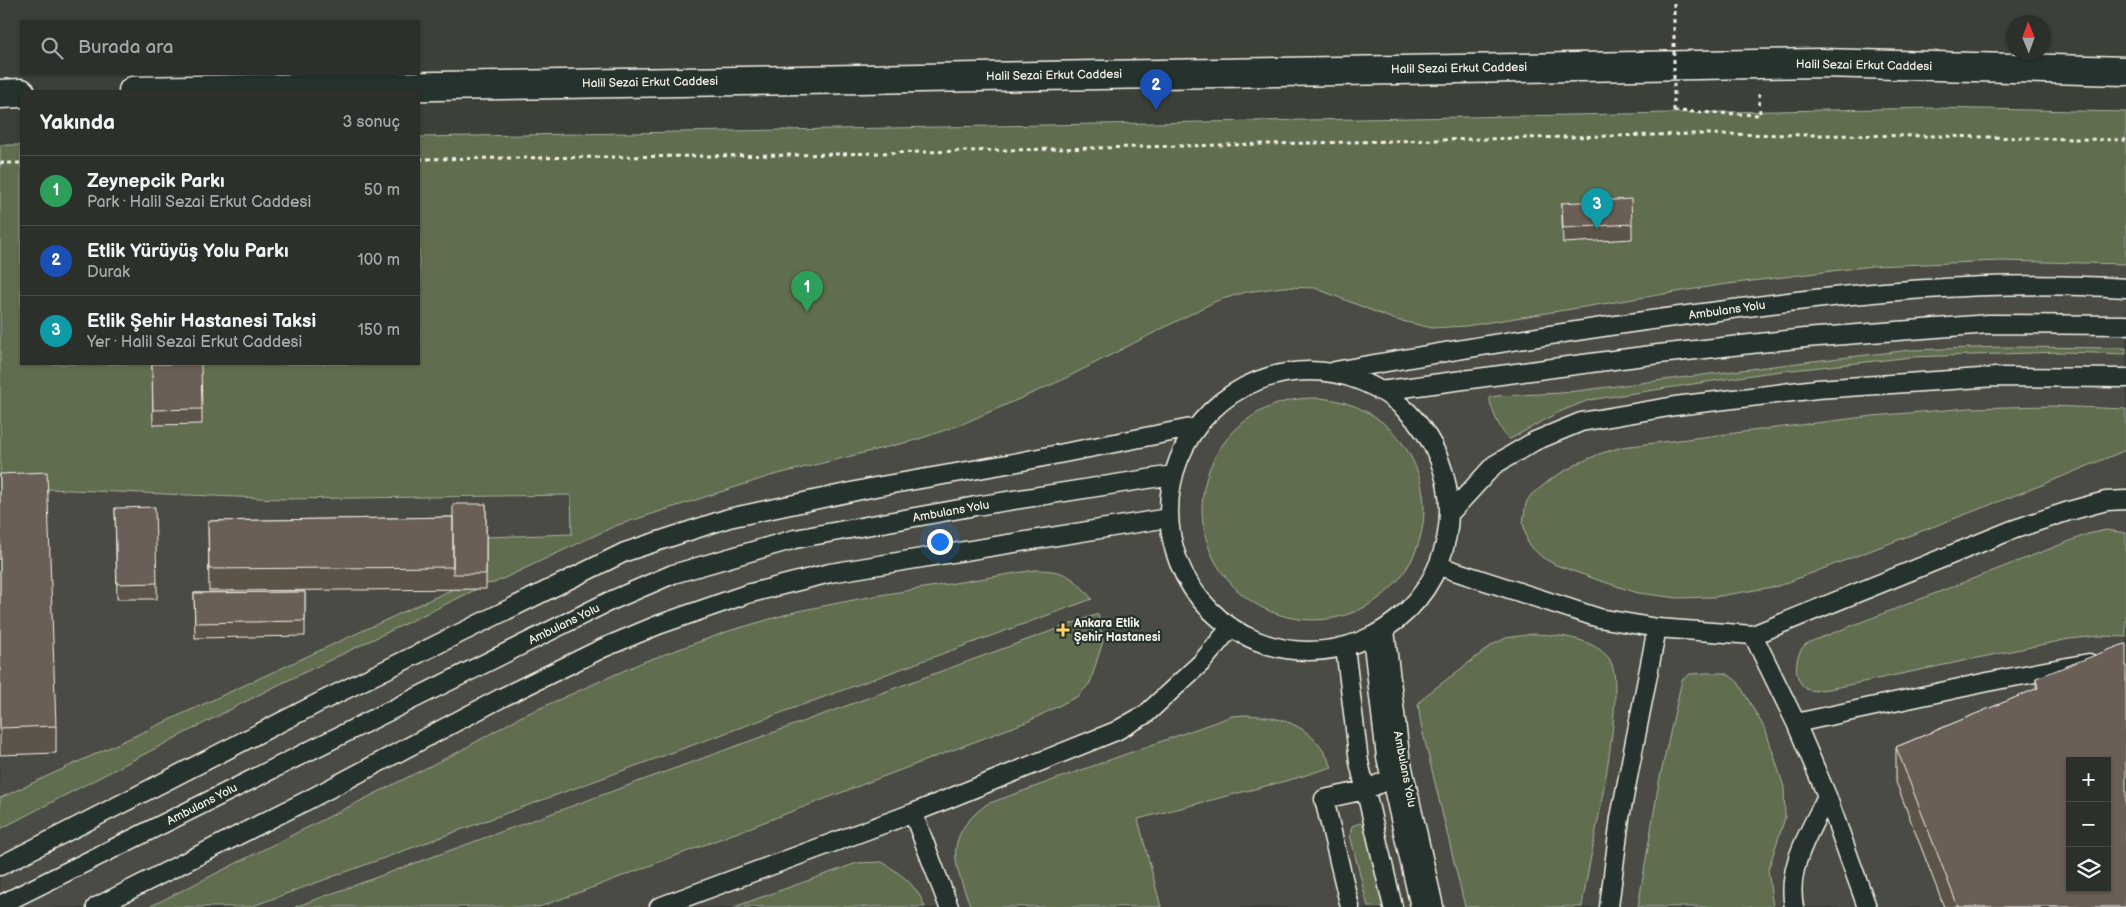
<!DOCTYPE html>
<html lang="tr">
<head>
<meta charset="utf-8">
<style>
  :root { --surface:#2c302b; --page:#383c37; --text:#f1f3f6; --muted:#a6a9a9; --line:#484b47; --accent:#90b9f0 }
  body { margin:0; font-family:"Balsamiq Sans",sans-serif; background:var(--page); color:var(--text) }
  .controls { position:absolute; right:15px; bottom:15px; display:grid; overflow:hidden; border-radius:0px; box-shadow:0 1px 4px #0004 }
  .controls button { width:45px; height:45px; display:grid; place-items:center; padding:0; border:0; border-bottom:1px solid var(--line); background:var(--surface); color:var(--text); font:25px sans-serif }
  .compass { position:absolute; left:2006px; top:15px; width:45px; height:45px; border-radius:50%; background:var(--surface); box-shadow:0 1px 4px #0004; rotate:359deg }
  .you { position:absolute; left:939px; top:541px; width:18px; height:18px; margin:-12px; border:4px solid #fff; border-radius:50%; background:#1a73e8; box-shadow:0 0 0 8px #1a73e833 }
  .badge { display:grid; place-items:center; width:32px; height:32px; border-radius:50%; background:var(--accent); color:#fff; font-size:16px; font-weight:700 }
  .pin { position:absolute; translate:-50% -41px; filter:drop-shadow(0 1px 2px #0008) }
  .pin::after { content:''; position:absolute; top:26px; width:18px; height:15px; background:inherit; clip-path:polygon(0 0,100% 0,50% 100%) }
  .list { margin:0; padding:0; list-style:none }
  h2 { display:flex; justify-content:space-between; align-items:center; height:65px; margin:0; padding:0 20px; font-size:21px }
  h2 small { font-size:16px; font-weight:400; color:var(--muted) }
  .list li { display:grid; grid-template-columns:32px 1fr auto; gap:15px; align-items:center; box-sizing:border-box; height:70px; padding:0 20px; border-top:1px solid var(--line) }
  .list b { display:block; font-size:19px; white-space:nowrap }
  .list p { margin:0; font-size:16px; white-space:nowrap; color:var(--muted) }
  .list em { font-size:16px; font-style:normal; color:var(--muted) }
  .icon { flex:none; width:28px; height:28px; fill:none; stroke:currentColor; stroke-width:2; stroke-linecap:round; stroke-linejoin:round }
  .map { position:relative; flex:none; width:2126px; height:907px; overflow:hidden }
  .search { position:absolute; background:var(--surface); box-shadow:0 1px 4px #0004; left:20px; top:20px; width:400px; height:55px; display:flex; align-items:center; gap:12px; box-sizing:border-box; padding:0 18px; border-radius:0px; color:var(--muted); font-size:19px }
  .panel { position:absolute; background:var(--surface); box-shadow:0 1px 4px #0004; left:20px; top:90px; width:400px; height:275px; border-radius:0px }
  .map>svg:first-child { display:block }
  .built { fill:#4c4c45; fill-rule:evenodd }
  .green { fill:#606e50; stroke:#aab09c }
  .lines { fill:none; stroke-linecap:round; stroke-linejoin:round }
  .service-casing { stroke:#f4f1e8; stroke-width:21 }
  .secondary-casing { stroke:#f4f1e8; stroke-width:31 }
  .path { stroke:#f4f1e8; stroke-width:3; stroke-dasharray:4 4; stroke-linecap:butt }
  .service { stroke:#26332d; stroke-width:18 }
  .secondary { stroke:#26332d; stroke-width:28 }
  .path-bridge { stroke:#f4f1e8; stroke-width:3; stroke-dasharray:4 4; stroke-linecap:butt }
  .wall { fill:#5c524a; stroke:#f4f1e8 }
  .building { fill:#6b5f56; stroke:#f4f1e8; fill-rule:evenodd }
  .poi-dot { fill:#ffd166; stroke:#26332d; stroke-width:2 }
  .labels { text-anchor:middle; stroke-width:4.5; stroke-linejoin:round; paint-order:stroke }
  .street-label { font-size:12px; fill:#f4f1e8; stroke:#26332d }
  .poi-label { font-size:12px; font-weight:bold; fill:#f4f1e8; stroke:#26332d; text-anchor:start }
</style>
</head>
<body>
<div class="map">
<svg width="2126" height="907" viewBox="0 0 2126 907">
  <rect width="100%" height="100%" fill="#3b4039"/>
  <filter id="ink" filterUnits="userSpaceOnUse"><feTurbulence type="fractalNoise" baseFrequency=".02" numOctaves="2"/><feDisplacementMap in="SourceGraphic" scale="10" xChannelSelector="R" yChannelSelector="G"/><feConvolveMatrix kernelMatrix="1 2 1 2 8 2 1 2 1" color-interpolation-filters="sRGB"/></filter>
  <g filter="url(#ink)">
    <!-- built -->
    <path class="built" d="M2126 228V907H0V487L283 499 512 497 728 483 770 476 868 452 916 440 960 425 1060 381 1216 301 1246 292 1283 287 1315 288ZM2070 761H2107V888H2070Z"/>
    <!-- green -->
    <path class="green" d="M1934 108 2126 112V264L2001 261 1872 266 1720 285 1466 326 1432 328 1393 319 1315 288 1283 287 1246 292 1216 301 1060 381 960 425 916 440 770 476 615 526 494 583 486 584V537L572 534 571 495 283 499 0 487V145H21V364H419V137Z
      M2004 347 2126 348V354L2061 352 1912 357 1765 373 1589 400 1559 412 1510 439C1503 437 1488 404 1490 397L1497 396 1561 393 1813 361 1911 350Z
      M1202 509a111 111 0 1 1 222 0a111 111 0 1 1-222 0Z
      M2049 406 2126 409V450L2042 485 1778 586 1714 597 1678 598 1638 593 1595 579 1556 565 1543 558 1528 544 1523 523 1526 503 1531 495 1554 477 1579 463 1599 454 1622 447 1872 416 1969 408Z
      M2106 530 2126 533V637L2099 636 2069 639 1829 689C1823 689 1814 692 1809 690 1793 684 1793 656 1805 645 1807 643 1812 641 1815 640L2088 534Z
      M1035 570C1065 570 1073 576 1092 599L250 907H149L460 751 520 717 643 662 729 631 798 611 874 596Z
      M453 589H477L268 690 0 829V798Z
      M1098 614 1103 641 1090 683 1078 696 1029 721 594 887 539 907H295Z
      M1533 634C1558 635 1590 637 1608 657 1632 684 1587 864 1582 907H1465L1421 725 1418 704 1425 696 1492 645 1506 638Z
      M1707 673H1726L1738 682 1766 731 1784 787 1785 818 1768 870 1773 907H1638L1659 782 1682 680 1690 674Z
      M1245 715C1288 717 1314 727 1332 767L1293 779 1138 819 1161 907H971C953 862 943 837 987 804L1232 716Z
      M1360 823 1363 825 1367 831 1386 907H1368L1350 835 1352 826Z
      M882 862C901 874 917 885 925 907H734L857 863Z"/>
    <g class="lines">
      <defs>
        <path id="service" d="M1169 511a140 140 0 1 1 280 0a140 140 0 1 1-280 0Z
          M1335 371C1460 349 1585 328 1711 312 1848 293 1987 279 2126 288
          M1380 391 1659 354 1805 338 1989 324 2126 325
          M1452 511 1494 465 1535 441 1581 422 1675 406 1817 389 1996 377 2126 378
          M1439 566 1599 618 1657 628 1753 635 2012 530 2069 511 2106 501 2126 500
          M1385 630 1400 755 1434 907
          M1753 635 1796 723 1827 796 1867 907
          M1372 636 1386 757 1420 907
          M1345 647 1359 762 1393 907
          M1796 723 1997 680 2089 663
          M913 813 949 907
          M0 866 318 703 625 552 729 518 875 487 1013 463 1196 427
          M0 905 608 602 673 574 795 539 976 506 1173 475
          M96 907 308 800 503 697 603 648 658 625 747 594 830 573 1168 518
          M659 907 913 813 1116 731 1146 714 1202 662 1231 627
          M1350 907 1324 799 1365 790 1390 779 1401 776
          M1609 907 1620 818 1657 628
          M1794 907C1786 866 1810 832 1827 796"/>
        <path id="secondary" d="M133 91 1821 63 2126 71
          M0 94 21 93"/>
      </defs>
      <!-- service casing -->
      <use href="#service" class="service-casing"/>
      <!-- secondary casing -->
      <use href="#secondary" class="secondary-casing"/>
      <!-- path -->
      <path class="path" d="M1674 111 1760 115 1759 94
        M419 159 795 155 1696 134 1938 136 2126 140
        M0 163H21"/>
      <!-- service -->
      <use href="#service" class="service"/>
      <!-- secondary -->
      <use href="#secondary" class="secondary"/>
      <!-- path-bridge -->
      <path class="path-bridge" d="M1674 111V0"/>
    </g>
    <!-- wall -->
    <path class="wall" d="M1562 203 1632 224V239L1563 243 1562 218Z
      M152 364 202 409V424L153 425Z
      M0 474 56 726V753L0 755Z
      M486 504V589L209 591 208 521 453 517Z
      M115 508 157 583V599H117Z
      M305 592V636L195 638 194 593Z
      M2036 678 2126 907H1944L1896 782V747L2036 689Z"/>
    <!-- building -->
    <path class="building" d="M1631 199 1632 224 1563 228 1562 203Z
      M152 364H201L202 409 153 410Z
      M47 472 56 726 0 728V474Z
      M453 504H486V574H453Z
      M155 507 157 583 117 584 115 508Z
      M453 517V567L209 569 208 521Z
      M305 592V621L195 623 194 593Z
      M2124 644H2126V907H1958L1896 747 2038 688 2036 678ZM2070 761H2107V888H2070Z"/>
  </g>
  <!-- markers -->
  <path class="poi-dot" d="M1060.5 622.5h5v5h5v5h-5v5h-5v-5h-5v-5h5z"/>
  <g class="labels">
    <!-- street labels -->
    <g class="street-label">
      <text transform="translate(1864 65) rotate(1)" y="4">Halil Sezai Erkut Caddesi</text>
      <text transform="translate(1459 68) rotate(-1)" y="4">Halil Sezai Erkut Caddesi</text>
      <text transform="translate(1054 75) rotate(-1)" y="4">Halil Sezai Erkut Caddesi</text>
      <text transform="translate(650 82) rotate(-1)" y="4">Halil Sezai Erkut Caddesi</text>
      <text transform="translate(1727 310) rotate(-8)" y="4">Ambulans Yolu</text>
      <text transform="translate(951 511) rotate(-10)" y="4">Ambulans Yolu</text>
      <text transform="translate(564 624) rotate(-26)" y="4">Ambulans Yolu</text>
      <text transform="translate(1405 769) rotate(79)" y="4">Ambulans Yolu</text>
      <text transform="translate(202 804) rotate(-27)" y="4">Ambulans Yolu</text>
    </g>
    <!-- poi labels -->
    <g class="poi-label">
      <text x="1074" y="627">Ankara Etlik<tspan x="1074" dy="14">Şehir Hastanesi</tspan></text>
    </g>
  </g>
</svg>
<div class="controls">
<button>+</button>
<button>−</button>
<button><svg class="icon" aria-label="layers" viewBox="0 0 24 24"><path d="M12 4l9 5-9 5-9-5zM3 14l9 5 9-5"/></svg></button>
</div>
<svg class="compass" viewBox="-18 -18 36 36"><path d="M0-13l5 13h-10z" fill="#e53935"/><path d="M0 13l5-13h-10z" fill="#a6a9a9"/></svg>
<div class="you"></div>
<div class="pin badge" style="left:807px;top:312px;background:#2e9e5b">1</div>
<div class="pin badge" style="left:1156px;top:110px;background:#1a4fb4">2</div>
<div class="pin badge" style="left:1597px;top:229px;background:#0f9aa8">3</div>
<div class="search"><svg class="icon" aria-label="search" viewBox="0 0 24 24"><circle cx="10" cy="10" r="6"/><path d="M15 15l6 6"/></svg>Burada ara</div>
<section class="panel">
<h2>Yakında<small>3 sonuç</small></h2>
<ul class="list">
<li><span class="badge" style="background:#2e9e5b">1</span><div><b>Zeynepcik Parkı</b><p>Park · Halil Sezai Erkut Caddesi</p></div><em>50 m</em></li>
<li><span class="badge" style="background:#1a4fb4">2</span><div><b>Etlik Yürüyüş Yolu Parkı</b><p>Durak</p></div><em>100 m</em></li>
<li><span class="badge" style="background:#0f9aa8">3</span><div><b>Etlik Şehir Hastanesi Taksi</b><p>Yer · Halil Sezai Erkut Caddesi</p></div><em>150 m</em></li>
</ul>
</section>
</div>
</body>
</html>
